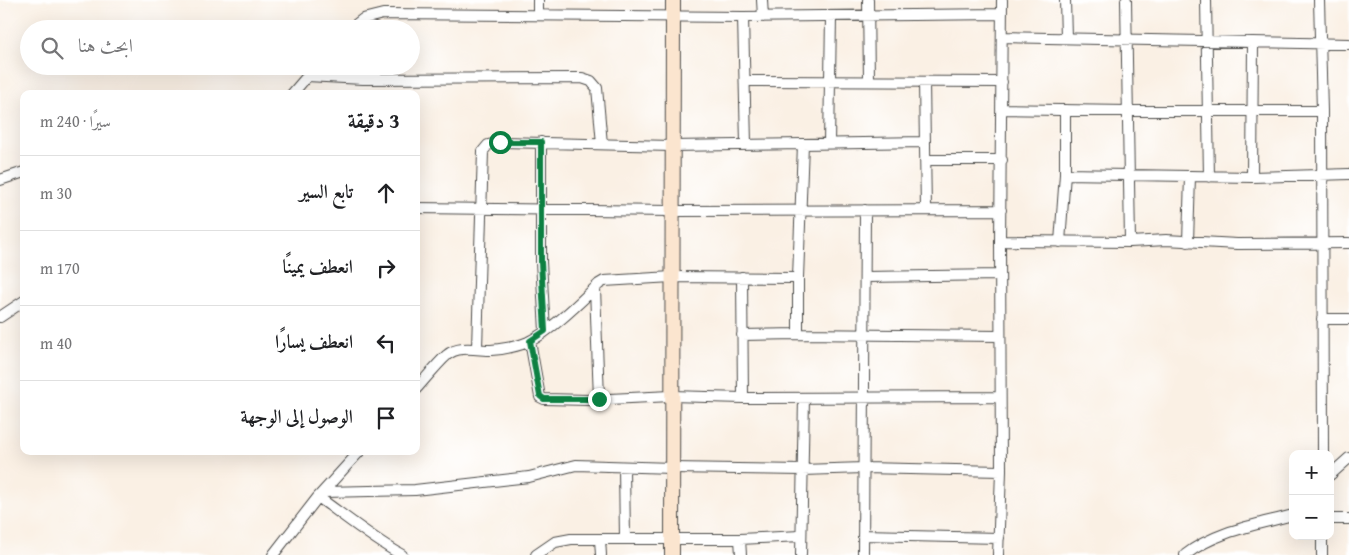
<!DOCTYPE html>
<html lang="ar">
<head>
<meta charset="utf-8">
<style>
  :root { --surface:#fff; --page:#f2f2f2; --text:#202124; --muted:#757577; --line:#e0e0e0 }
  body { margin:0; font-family:"Gentium Book Plus",Amiri,serif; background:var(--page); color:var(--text); direction:rtl }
  .controls { position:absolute; right:15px; bottom:15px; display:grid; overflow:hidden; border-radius:10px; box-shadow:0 5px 20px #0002 }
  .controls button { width:45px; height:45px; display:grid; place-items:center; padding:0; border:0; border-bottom:1px solid var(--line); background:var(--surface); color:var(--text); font:25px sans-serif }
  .stop { position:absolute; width:15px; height:15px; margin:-11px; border:4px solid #0b8043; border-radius:50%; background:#fff }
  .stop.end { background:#0b8043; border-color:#fff; box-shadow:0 1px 5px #0008 }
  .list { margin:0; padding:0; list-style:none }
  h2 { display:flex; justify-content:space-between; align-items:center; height:65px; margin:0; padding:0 20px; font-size:21px }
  h2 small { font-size:16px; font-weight:400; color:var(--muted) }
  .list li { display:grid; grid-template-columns:32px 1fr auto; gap:15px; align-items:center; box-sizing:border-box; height:75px; padding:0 20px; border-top:1px solid var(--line) }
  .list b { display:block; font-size:19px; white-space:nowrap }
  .list em { font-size:16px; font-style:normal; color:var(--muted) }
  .icon { flex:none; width:28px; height:28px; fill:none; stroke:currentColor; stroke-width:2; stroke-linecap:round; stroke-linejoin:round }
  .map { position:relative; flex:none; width:1349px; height:555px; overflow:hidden; direction:ltr }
  .search { position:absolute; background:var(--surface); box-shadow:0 5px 20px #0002; left:20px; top:20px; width:400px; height:55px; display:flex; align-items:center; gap:12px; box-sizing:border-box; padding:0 18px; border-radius:28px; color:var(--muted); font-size:19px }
  .panel { position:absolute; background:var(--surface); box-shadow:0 5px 20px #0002; left:20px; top:90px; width:400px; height:365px; border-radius:10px; direction:rtl }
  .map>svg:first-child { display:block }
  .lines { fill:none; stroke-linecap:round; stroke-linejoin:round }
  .street-casing { stroke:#4a4947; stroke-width:12 }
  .secondary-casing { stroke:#4a4947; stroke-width:16 }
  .street { stroke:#fff; stroke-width:10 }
  .secondary { stroke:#fbe5cf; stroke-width:14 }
  .route { stroke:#0b8043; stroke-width:6 }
</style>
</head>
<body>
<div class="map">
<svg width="1349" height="555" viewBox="0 0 1349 555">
  <rect width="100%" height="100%" fill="#fff"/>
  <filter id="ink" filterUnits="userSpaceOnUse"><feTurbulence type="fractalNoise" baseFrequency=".02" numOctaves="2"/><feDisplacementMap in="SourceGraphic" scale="10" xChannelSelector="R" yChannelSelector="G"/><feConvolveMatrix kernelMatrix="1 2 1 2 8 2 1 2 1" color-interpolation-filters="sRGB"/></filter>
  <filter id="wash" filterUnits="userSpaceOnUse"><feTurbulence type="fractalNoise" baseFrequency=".0096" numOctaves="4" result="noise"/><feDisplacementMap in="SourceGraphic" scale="20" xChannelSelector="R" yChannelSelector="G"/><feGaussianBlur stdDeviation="1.12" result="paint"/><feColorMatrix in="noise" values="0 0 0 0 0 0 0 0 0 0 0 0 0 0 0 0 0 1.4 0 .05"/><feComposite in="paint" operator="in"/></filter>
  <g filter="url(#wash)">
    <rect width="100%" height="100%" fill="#faf0e4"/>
  </g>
  <g filter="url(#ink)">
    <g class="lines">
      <defs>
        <path id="street" d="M538 0V14
          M762 0 763 17
          M868 0 869 80
          M1065 0 1066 38
          M1126 0 1130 242
          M1206 0 1209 177
          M1319 0 1322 111 1323 454
          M743 17 746 144
          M350 29 363 19 383 14 743 17 1002 14
          M1002 37 1349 44
          M307 76 363 79 582 78 591 81 597 88 602 144
          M745 81 1002 82
          M924 82 926 210
          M292 94 316 66
          M1002 109 1128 111H1322
          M541 142V262L545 331
          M829 144 831 16
          M925 160H1002
          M1065 174 1252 177 1349 174
          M1252 177 1253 43
          M0 180 24 172
          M416 208 672 211 1001 210
          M1000 241 1130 242 1166 240 1237 244 1349 243
          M1060 242 1065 174V110
          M1188 242 1190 176
          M742 277 743 398
          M865 277 1000 275
          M595 288 599 399
          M0 317 24 301
          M1322 319H1349
          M798 334V278L803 144
          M742 335 798 334 1000 336
          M530 341 540 397 544 399 589 400 671 396 743 398 1000 397
          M477 348 483 151 488 145 501 142 672 146 925 142
          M416 389C426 378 436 365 447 355 459 345 477 350 491 350 504 349 516 347 528 342 550 332 581 301 599 284L604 281 672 277 798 278
          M624 467 625 539
          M1330 475 1349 458
          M324 492 415 490 529 477 576 465 672 468 802 470 864 468 1001 471
          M318 497C346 517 373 539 402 555
          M1330 519H1349
          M863 535 999 538
          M1322 536V555
          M600 539 601 555
          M740 539 741 555
          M273 555 318 497 360 451
          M536 555 555 542 571 539H740L800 536
          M801 555 804 398
          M863 555 865 210
          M998 555 1001 471 1000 241 1002 0
          M1185 555C1216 531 1256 525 1293 515"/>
        <path id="secondary" d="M672 555 673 0"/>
      </defs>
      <!-- street casing -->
      <use href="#street" class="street-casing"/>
      <!-- secondary casing -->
      <use href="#secondary" class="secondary-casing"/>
      <!-- street -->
      <use href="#street" class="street"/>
      <!-- secondary -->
      <use href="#secondary" class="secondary"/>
    </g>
  </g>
  <g class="lines" filter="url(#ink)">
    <!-- route -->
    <path class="route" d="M500 142H541V262L545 331 530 341 540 396 544 399H599"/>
  </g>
</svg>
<div class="controls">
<button>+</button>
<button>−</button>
</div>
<div class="stop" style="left:500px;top:142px"></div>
<div class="stop end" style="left:599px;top:399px"></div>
<div class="search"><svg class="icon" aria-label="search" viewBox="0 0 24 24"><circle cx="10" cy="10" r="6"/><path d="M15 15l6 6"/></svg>ابحث هنا</div>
<section class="panel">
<h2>3 دقيقة<small>سيرًا · 240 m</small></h2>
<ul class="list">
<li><svg class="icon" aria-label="ahead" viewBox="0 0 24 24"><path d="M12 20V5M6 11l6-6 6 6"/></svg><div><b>تابع السير</b></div><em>30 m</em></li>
<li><svg class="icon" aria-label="right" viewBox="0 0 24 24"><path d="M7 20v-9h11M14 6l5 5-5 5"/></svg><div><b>انعطف يمينًا</b></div><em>170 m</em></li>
<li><svg class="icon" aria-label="left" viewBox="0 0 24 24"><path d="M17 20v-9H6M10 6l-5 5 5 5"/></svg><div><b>انعطف يسارًا</b></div><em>40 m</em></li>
<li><svg class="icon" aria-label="arrive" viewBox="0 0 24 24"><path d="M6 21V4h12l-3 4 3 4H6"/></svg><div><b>الوصول إلى الوجهة</b></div></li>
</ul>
</section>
</div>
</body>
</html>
